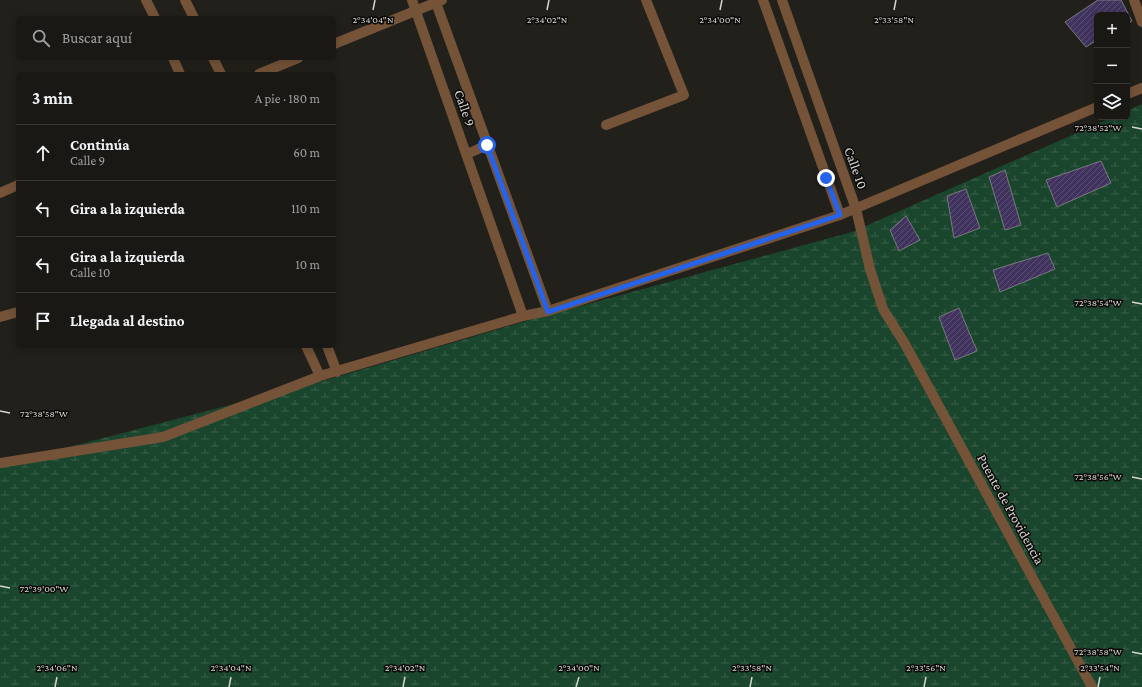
<!DOCTYPE html>
<html lang="es">
<head>
<meta charset="utf-8">
<style>
  :root { --surface:#1a1814; --page:#272522; --text:#f1f3f6; --muted:#9fa0a0; --line:#383734 }
  body { margin:0; font-family:"Crimson Pro",serif; background:var(--page); color:var(--text) }
  .controls { position:absolute; right:12px; top:12px; display:grid; overflow:hidden; border-radius:6px; box-shadow:0 2px 10px #0003 }
  .controls button { width:36px; height:36px; display:grid; place-items:center; padding:0; border:0; border-bottom:1px solid var(--line); background:var(--surface); color:var(--text); font:20px sans-serif }
  .stop { position:absolute; width:12px; height:12px; margin:-9px; border:3px solid #2563eb; border-radius:50%; background:#fff }
  .stop.end { background:#2563eb; border-color:#fff; box-shadow:0 1px 4px #0008 }
  .list { margin:0; padding:0; list-style:none }
  h2 { display:flex; justify-content:space-between; align-items:center; height:52px; margin:0; padding:0 16px; font-size:17px }
  h2 small { font-size:13px; font-weight:400; color:var(--muted) }
  .list li { display:grid; grid-template-columns:26px 1fr auto; gap:12px; align-items:center; box-sizing:border-box; height:56px; padding:0 16px; border-top:1px solid var(--line) }
  .list b { display:block; font-size:15px; white-space:nowrap }
  .list p { margin:0; font-size:13px; white-space:nowrap; color:var(--muted) }
  .list em { font-size:13px; font-style:normal; color:var(--muted) }
  .icon { flex:none; width:22px; height:22px; fill:none; stroke:currentColor; stroke-width:2; stroke-linecap:round; stroke-linejoin:round }
  .map { position:relative; flex:none; width:1142px; height:687px; overflow:hidden }
  .search { position:absolute; background:var(--surface); box-shadow:0 2px 10px #0003; left:16px; top:16px; width:320px; height:44px; display:flex; align-items:center; gap:10px; box-sizing:border-box; padding:0 14px; border-radius:6px; color:var(--muted); font-size:15px }
  .panel { position:absolute; background:var(--surface); box-shadow:0 2px 10px #0003; left:16px; top:72px; width:320px; height:276px; border-radius:6px }
  .map>svg:first-child { display:block }
  .wetland { fill:url(#wetland-marsh) }
  .building { fill:url(#building-hatch); stroke:#7a787f }
  .lines { fill:none; stroke-linecap:round; stroke-linejoin:round }
  .minor { stroke:#745338; stroke-width:10 }
  .route { stroke:#2563eb; stroke-width:5 }
  .ticks { fill:none; stroke:#d7d5d2; stroke-width:1.5 }
  .labels { text-anchor:middle; stroke-width:3; stroke-linejoin:round; paint-order:stroke }
  .street-label { font-size:14px; fill:#d7d5d2; stroke:#0b0a08 }
  .ticks-label { font-size:10px; text-anchor:middle; fill:#d7d5d2; stroke:#0b0a08; stroke-width:3; stroke-linejoin:round; paint-order:stroke }
</style>
</head>
<body>
<div class="map">
<svg width="1142" height="687" viewBox="0 0 1142 687">
  <defs>
    <pattern id="wetland-marsh" width="20" height="14" patternUnits="userSpaceOnUse"><rect width="20" height="14" fill="#1a462d"/><path d="M1 5h8M5 5V1M11 12h8M15 12V8" fill="none" stroke="#3b604b"/></pattern>
    <pattern id="building-hatch" width="6" height="6" patternUnits="userSpaceOnUse"><rect width="6" height="6" fill="#40345e"/><path d="M-1 1l2-2M0 6l6-6M5 7l2-2" fill="none" stroke="#5b5074"/></pattern>
  </defs>
  <rect width="100%" height="100%" fill="#22201b"/>
  <!-- wetland -->
  <path class="wetland" d="M1142 104V687H0V465L330 379 540 317 852 232 1113 117H1127V111Z"/>
  <!-- building -->
  <path class="building" d="M1098 0H1121L1132 21 1127 24V15H1097V40L1086 47 1065 22Z
    M1101 161 1111 183 1057 207 1046 180Z
    M1005 170 1021 225 1005 230 989 177Z
    M966 189 980 228 954 238 947 196Z
    M906 216 920 240 899 251 890 230Z
    M1048 253 1055 269 1000 292 993 270Z
    M959 308 977 351 955 360 939 317Z"/>
  <g class="lines">
    <!-- minor -->
    <path class="minor" d="M146 0 155 18
      M185 0 194 18
      M412 0 523 316
      M435 0 548 311
      M763 0 840 215
      M782 0 856 209 870 269 883 309 905 344 1092 687
      M1134 0 1142 22
      M334 44 442 0
      M173 58 180 74
      M213 58 221 74
      M259 74 298 58
      M1127 94 1142 88
      M606 125 684 95 646 0
      M467 154 487 145
      M0 193 18 185
      M0 317 18 312
      M306 346 320 376
      M327 346 337 372
      M0 463 163 437 320 376 523 316 548 311 840 215 1097 107"/>
  </g>
  <g class="lines">
    <!-- route -->
    <path class="route" d="M487 145 548 312 840 215 826 178"/>
  </g>
  <!-- ticks -->
  <path class="ticks" d="M373 10 375 0M547 10 549 0M720 10 722 0M894 10 896 0M1132 127 1142 129M1132 302 1142 304M0 411 10 413M1132 477 1142 479M0 586 10 588M1132 652 1142 654M55 687 57 677M229 687 231 677M403 687 405 677M576 687 579 677M750 687 752 677M924 687 926 677M1098 687 1100 677"/>
  <g class="labels">
    <!-- street labels -->
    <g class="street-label">
      <text transform="translate(465 108) rotate(71)" y="5">Calle 9</text>
      <text transform="translate(856 168) rotate(70)" y="5">Calle 10</text>
      <text transform="translate(1011 509) rotate(61)" y="5">Puente de Providencia</text>
    </g>
  </g>
  <g class="ticks-label">
    <text x="373" y="23">2°34'04"N</text>
    <text x="547" y="23">2°34'02"N</text>
    <text x="720" y="23">2°34'00"N</text>
    <text x="894" y="23">2°33'58"N</text>
    <text x="1098" y="131">72°38'52"W</text>
    <text x="1098" y="306">72°38'54"W</text>
    <text x="44" y="417">72°38'58"W</text>
    <text x="1098" y="480">72°38'56"W</text>
    <text x="44" y="592">72°39'00"W</text>
    <text x="1098" y="655">72°38'58"W</text>
    <text x="57" y="671">2°34'06"N</text>
    <text x="231" y="671">2°34'04"N</text>
    <text x="405" y="671">2°34'02"N</text>
    <text x="579" y="671">2°34'00"N</text>
    <text x="752" y="671">2°33'58"N</text>
    <text x="926" y="671">2°33'56"N</text>
    <text x="1100" y="671">2°33'54"N</text>
  </g>
</svg>
<div class="controls">
<button>+</button>
<button>−</button>
<button><svg class="icon" aria-label="layers" viewBox="0 0 24 24"><path d="M12 4l9 5-9 5-9-5zM3 14l9 5 9-5"/></svg></button>
</div>
<div class="stop" style="left:487px;top:145px"></div>
<div class="stop end" style="left:826px;top:178px"></div>
<div class="search"><svg class="icon" aria-label="search" viewBox="0 0 24 24"><circle cx="10" cy="10" r="6"/><path d="M15 15l6 6"/></svg>Buscar aquí</div>
<section class="panel">
<h2>3 min<small>A pie · 180 m</small></h2>
<ul class="list">
<li><svg class="icon" aria-label="ahead" viewBox="0 0 24 24"><path d="M12 20V5M6 11l6-6 6 6"/></svg><div><b>Continúa</b><p>Calle 9</p></div><em>60 m</em></li>
<li><svg class="icon" aria-label="left" viewBox="0 0 24 24"><path d="M17 20v-9H6M10 6l-5 5 5 5"/></svg><div><b>Gira a la izquierda</b></div><em>110 m</em></li>
<li><svg class="icon" aria-label="left" viewBox="0 0 24 24"><path d="M17 20v-9H6M10 6l-5 5 5 5"/></svg><div><b>Gira a la izquierda</b><p>Calle 10</p></div><em>10 m</em></li>
<li><svg class="icon" aria-label="arrive" viewBox="0 0 24 24"><path d="M6 21V4h12l-3 4 3 4H6"/></svg><div><b>Llegada al destino</b></div></li>
</ul>
</section>
</div>
</body>
</html>
